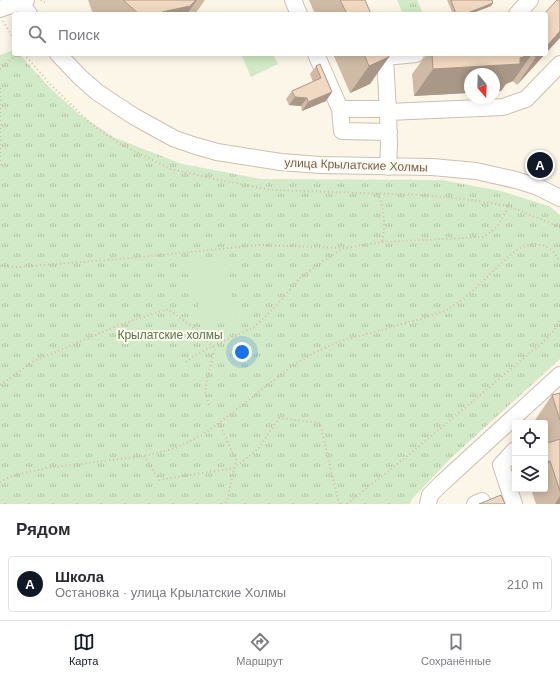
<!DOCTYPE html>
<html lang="ru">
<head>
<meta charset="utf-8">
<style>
  :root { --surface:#fff; --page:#f7f7f7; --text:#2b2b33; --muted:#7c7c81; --line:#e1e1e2; --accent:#111827 }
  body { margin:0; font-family:Helvetica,sans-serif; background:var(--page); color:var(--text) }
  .controls { position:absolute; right:12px; bottom:12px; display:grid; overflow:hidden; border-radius:4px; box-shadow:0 2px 10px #0003 }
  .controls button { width:36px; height:36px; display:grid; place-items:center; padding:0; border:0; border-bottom:1px solid var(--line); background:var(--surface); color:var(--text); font:20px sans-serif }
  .compass { position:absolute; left:464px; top:68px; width:36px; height:36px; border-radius:50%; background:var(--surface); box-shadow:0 2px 10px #0003; rotate:161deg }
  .you { position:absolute; left:242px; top:352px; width:14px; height:14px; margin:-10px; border:3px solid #fff; border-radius:50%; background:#1a73e8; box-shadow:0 0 0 6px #1a73e833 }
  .badge { display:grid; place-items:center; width:26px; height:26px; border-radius:50%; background:var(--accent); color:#fff; font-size:13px; font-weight:700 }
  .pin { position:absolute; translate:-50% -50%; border:2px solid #fff; box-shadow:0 1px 4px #0006 }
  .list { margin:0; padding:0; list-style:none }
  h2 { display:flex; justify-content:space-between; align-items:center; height:52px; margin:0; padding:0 16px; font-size:17px }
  h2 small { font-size:13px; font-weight:400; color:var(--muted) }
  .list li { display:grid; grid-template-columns:26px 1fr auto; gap:12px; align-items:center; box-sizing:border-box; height:56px; margin:0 8px 8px; padding:0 8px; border:1px solid var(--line); border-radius:4px }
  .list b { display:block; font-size:15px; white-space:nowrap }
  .list p { margin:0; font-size:13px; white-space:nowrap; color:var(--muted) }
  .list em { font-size:13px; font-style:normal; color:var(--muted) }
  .icon { flex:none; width:22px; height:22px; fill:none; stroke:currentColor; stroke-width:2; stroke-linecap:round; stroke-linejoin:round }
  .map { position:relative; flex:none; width:560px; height:504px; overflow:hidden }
  .search { position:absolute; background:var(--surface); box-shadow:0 2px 10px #0003; left:12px; right:12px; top:12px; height:44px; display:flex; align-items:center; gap:10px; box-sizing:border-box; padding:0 14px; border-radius:4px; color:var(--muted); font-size:15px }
  .sheet { height:116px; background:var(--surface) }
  nav { display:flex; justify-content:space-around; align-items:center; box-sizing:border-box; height:56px; border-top:1px solid var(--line); background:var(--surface); font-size:11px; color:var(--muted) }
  nav a { display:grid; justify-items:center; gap:2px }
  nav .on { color:var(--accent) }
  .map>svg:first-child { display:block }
  .park { fill:url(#park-tufts) }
  .pitch { fill:#d2eac7 }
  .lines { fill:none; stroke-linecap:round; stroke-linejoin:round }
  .minor-casing { stroke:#cebfaf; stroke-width:18 }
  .path { stroke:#d6bca4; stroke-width:2; stroke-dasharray:1 3; stroke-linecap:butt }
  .minor { stroke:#fff; stroke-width:16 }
  .wall { fill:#cfbaa6 }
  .shaded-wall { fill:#a99787 }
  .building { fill:#f1d8c1; stroke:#a99787 }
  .labels { text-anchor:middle; stroke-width:4; stroke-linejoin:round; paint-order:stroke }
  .street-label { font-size:12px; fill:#765f4d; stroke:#fefaf0 }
  .park-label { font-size:12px; fill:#507b45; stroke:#fefaf0 }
</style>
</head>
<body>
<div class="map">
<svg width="560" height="504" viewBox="0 0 560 504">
  <defs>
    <pattern id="park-tufts" width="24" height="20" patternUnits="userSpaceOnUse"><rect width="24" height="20" fill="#d2eac7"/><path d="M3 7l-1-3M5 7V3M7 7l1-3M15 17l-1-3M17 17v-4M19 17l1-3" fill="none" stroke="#afc1a4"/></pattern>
  </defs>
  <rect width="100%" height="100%" fill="#fcf6e9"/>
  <!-- park -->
  <path class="park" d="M397 0H417L423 14H403Z
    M14 50V54H19L22 57 51 89 79 114 113 137 182 164 261 179 442 180 501 191 549 206 560 215V359L450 459 412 499 410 504H0V55Z"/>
  <!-- pitch -->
  <path class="pitch" d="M241 54H273L278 64 251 77Z
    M222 256 237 319 204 327 188 264Z"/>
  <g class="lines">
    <defs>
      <path id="minor" d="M19 0 29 14
        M293 0 299 14
        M0 9 26 0
        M517 14 530 0
        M58 54 80 77 97 92 115 104 135 117 175 139 196 146 217 152 281 162 320 165 432 167 476 171 516 180 538 187 560 198
        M316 54 340 109 342 131 389 132
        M340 109H388
        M388 112 385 57 416 54
        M388 167 389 145 388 112 503 107 526 99 560 64
        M428 504 430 495 442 483 560 375
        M475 504 482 501
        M514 504 501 465 515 450"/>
    </defs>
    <!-- minor casing -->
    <use href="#minor" class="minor-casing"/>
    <!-- path -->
    <path class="path" d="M41 0 43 2H45
      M3 21 14 39
      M24 54 49 83 90 123 120 144 171 169 219 180 272 190 422 195 472 200 508 206 560 227
      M0 69 17 54
      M0 88V165
      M378 193C384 209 386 225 382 241
      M0 266 19 267 131 258 260 245 345 248 382 242 484 237 497 227 506 211 508 206
      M186 362 194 356 213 346 254 327 273 309 300 278 320 263 344 248
      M0 385 34 361 119 325 168 309 190 325 215 349 207 379 205 392 210 408
      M219 423 236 460 227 501 225 504
      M144 456 159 480 234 468 258 449 279 418 320 423 339 504
      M0 482 12 476 46 468 144 456 176 448 202 435 219 423 292 366 314 353 338 342 427 317 446 310 465 298 511 254 522 247 533 244 543 245 552 250 560 261
      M347 504 411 453 543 342 554 331 560 320"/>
    <!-- minor -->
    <use href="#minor" class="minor"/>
  </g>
  <!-- wall -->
  <path class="wall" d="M88 0H205L195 14H93Z
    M309 0H365L371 14H315Z
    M447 0H492L491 6 470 14H453Z
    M333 54H388L370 84 350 93Z
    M427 54H545L517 85 513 81 506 84 501 91 414 96 412 74Z
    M316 66 332 92 326 101 302 111 301 106 289 105 286 99 292 91 313 82 310 74Z
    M560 393V504H536L531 489H545V423H533L552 395Z"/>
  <!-- shaded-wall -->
  <path class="shaded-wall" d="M196 0H197L187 14H159L162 12Z
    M493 3 491 6 470 14H465Z
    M560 31V38L546 53V47Z
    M532 54 513 81 506 84 501 91 494 92V74H470V93L414 96 433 69Z
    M540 54H545L517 85 536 57Z
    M389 57 370 84 350 93 369 66Z
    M332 92 326 101 302 111 308 102Z
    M295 97 307 98 301 106 289 105Z
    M550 461 545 468V462Z
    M560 496V504H555Z"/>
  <!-- building -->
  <path class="building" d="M123 0H196L190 6 162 12 159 14H139Z
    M340 0H365L371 14H347Z
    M451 0H492L493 3 465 14H456Z
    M557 0H560V31L546 47V14H544Z
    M364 54H388L389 57 369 66Z
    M432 54H532L520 58V64L433 69Z
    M533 54H540L536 57Z
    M320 64 332 92 308 102 307 98 295 97 292 91 321 78 316 66Z
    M560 393V420L552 395Z
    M560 439V491L550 461 545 462V444Z
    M501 495 505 504H479Z"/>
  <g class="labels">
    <!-- street labels -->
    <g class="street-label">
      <text transform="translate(356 165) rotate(2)" y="4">улица Крылатские Холмы</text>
    </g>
    <!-- park labels -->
    <g class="park-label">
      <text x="170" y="339">Крылатские холмы</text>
    </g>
  </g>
</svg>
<div class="controls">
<button><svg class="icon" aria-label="locate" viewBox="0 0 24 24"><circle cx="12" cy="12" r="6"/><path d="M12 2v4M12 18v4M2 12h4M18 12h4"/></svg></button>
<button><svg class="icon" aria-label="layers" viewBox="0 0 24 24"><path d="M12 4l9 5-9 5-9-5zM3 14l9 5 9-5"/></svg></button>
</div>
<svg class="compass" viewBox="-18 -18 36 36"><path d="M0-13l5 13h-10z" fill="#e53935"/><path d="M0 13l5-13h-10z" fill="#7c7c81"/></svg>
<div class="you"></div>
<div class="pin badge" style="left:540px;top:165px">A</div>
<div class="search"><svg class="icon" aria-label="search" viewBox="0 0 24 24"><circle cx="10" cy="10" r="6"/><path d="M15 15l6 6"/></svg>Поиск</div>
</div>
<section class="sheet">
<h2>Рядом<small></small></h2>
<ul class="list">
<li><span class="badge">A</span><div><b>Школа</b><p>Остановка · улица Крылатские Холмы</p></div><em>210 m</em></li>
</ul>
</section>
<nav>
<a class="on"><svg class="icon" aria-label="map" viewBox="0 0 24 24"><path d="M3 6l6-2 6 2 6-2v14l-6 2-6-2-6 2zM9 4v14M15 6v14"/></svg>Карта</a>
<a><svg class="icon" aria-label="directions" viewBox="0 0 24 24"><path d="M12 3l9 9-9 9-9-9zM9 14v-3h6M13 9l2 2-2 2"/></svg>Маршрут</a>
<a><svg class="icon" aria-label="saved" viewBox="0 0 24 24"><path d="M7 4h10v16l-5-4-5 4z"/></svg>Сохранённые</a>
</nav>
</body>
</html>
